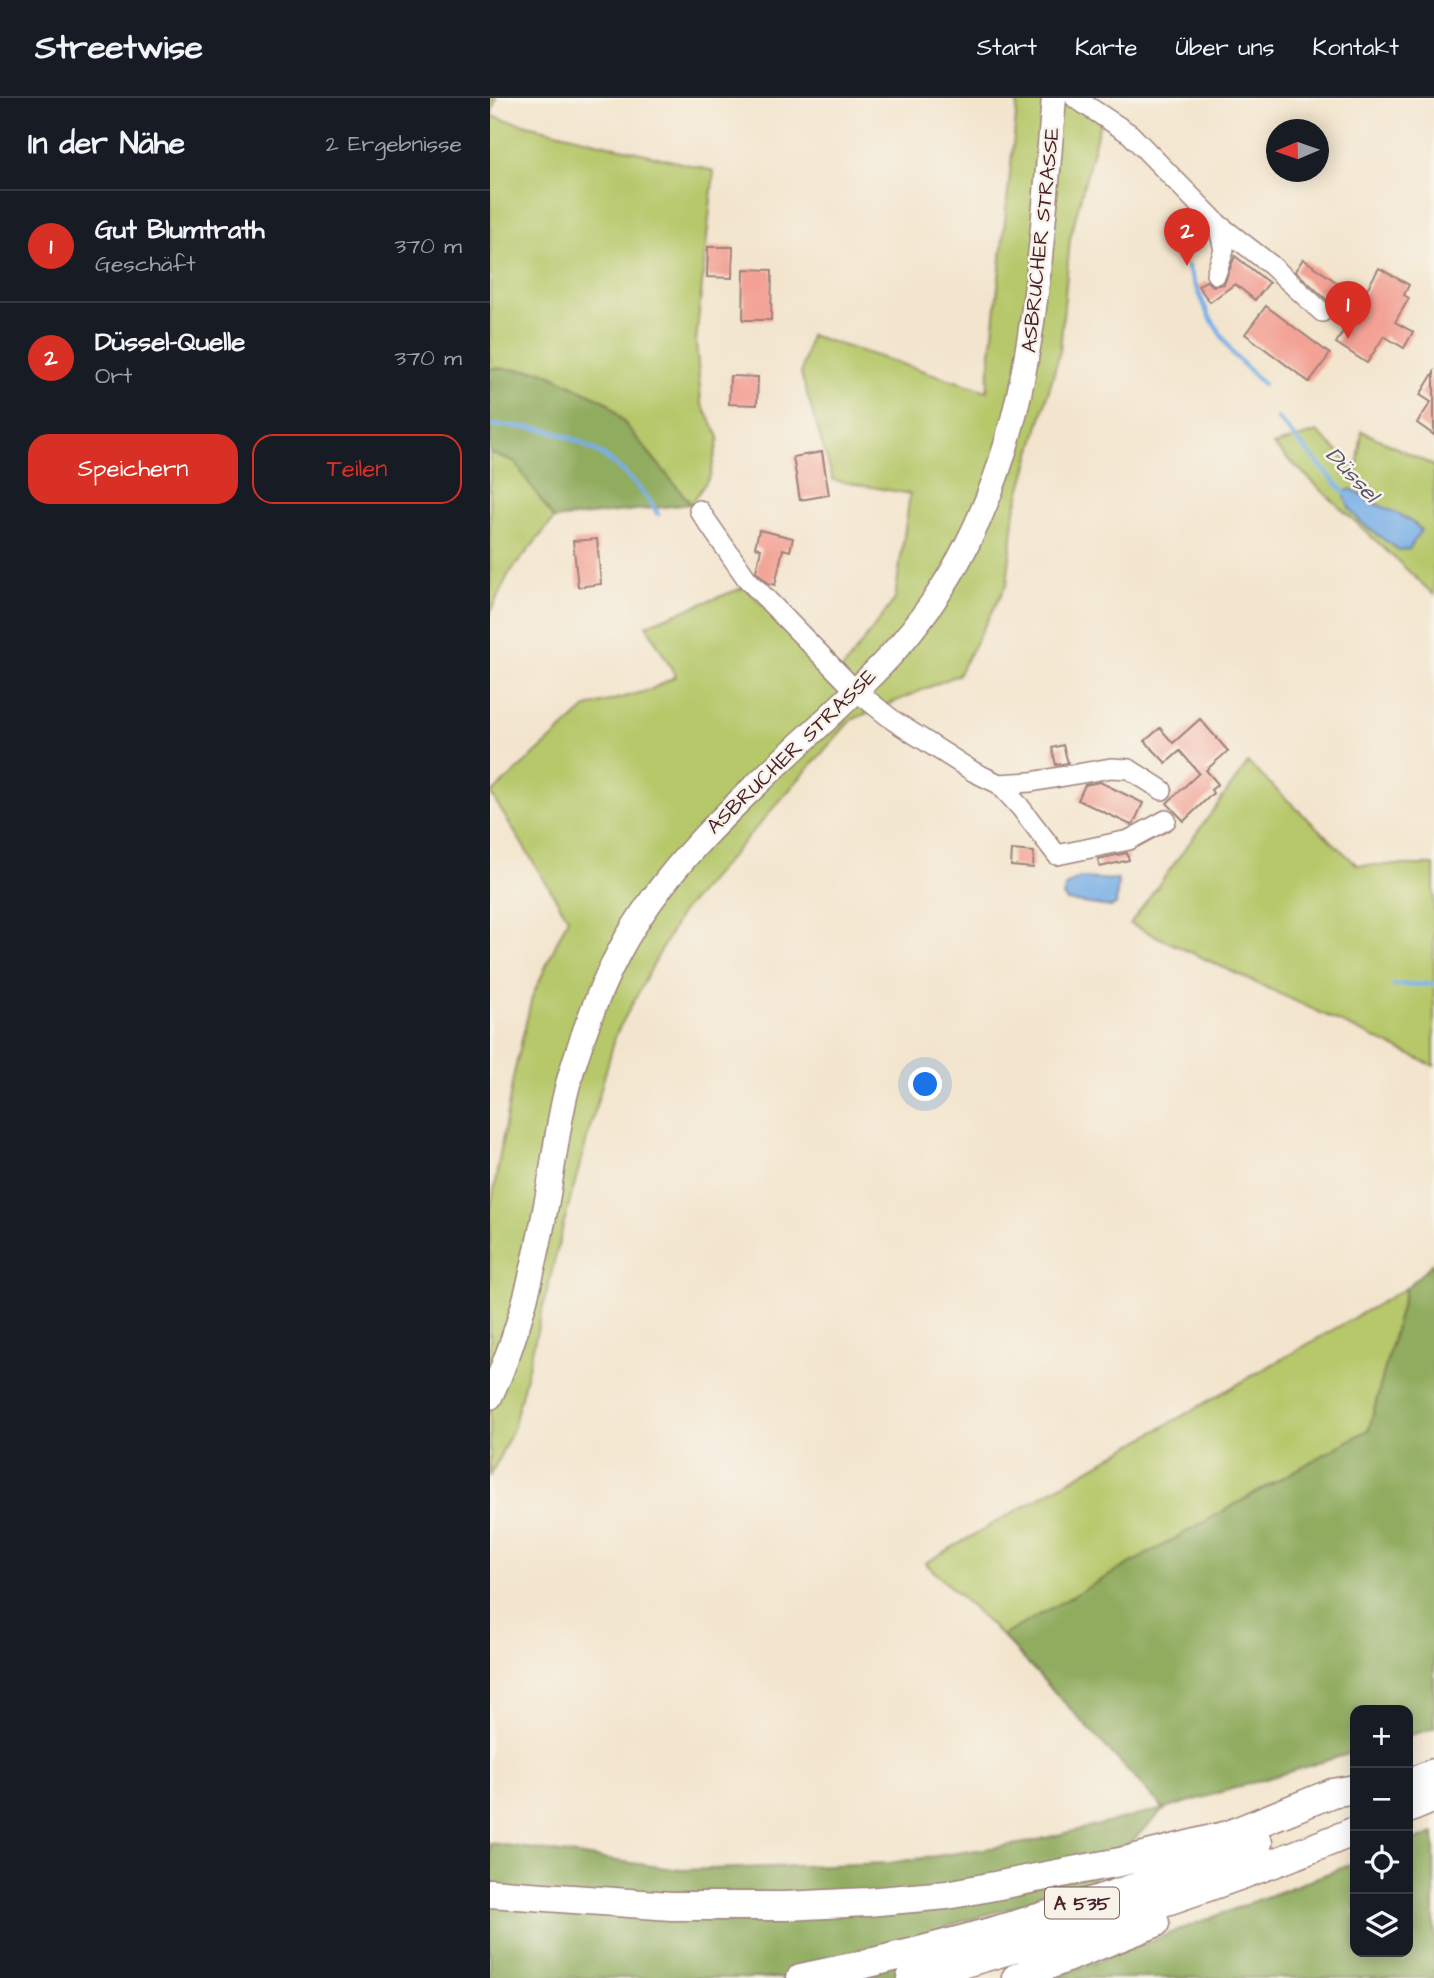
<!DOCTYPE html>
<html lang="de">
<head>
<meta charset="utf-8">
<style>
  :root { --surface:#171b24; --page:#242831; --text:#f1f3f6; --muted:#9ea1a6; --line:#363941; --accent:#d93025 }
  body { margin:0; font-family:"Architects Daughter",sans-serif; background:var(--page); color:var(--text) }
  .controls { position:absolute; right:21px; bottom:21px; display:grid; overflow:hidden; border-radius:14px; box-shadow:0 4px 18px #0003 }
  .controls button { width:63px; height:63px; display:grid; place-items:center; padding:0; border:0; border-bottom:2px solid var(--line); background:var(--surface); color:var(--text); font:35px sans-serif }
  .compass { position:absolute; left:776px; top:21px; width:63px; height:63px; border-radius:50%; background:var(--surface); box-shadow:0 4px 18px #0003; rotate:268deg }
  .you { position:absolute; left:436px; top:987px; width:24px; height:24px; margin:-18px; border:5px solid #fff; border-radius:50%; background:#1a73e8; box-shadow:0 0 0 10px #1a73e833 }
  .badge { display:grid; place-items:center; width:46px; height:46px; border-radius:50%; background:var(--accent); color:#fff; font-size:23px; font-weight:700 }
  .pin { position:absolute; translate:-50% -58px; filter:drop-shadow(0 2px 4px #0008) }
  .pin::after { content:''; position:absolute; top:37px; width:24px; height:21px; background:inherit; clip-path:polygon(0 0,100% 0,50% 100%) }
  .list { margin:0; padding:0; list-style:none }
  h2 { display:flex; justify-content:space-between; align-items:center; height:91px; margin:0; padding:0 28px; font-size:30px }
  h2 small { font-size:23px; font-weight:400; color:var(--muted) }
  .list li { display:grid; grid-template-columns:46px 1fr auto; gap:21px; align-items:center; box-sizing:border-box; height:112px; padding:0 28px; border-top:2px solid var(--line) }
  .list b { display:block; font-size:26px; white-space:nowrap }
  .list p { margin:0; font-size:23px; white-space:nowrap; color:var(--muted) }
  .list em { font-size:23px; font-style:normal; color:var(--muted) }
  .actions { display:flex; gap:14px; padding:21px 28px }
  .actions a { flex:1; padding:16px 0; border:2px solid var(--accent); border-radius:21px; text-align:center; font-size:24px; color:var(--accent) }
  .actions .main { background:var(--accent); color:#fff }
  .icon { flex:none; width:38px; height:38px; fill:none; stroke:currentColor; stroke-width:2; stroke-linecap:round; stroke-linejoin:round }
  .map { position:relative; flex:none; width:944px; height:1880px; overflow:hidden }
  header { display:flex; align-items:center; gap:42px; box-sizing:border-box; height:98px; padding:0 35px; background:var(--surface); border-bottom:2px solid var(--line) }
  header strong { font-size:33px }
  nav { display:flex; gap:38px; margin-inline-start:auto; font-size:24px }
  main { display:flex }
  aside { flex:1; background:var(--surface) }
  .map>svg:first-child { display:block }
  .green { fill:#b6c86b; stroke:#80744b; stroke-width:2 }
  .forest { fill:#90ac5f; stroke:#6d6645; stroke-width:2 }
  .water { fill:#78afe7; stroke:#616789; stroke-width:2 }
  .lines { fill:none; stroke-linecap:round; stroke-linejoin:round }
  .stream { stroke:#78afe7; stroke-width:4.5 }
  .building { fill:#f3a295 }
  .minor-casing { stroke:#9e827c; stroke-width:22 }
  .major-casing { stroke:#9e827c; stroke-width:27 }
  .highway-casing { stroke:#9e827c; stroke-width:31 }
  .minor { stroke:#fff; stroke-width:19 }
  .major { stroke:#fff; stroke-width:24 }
  .highway { stroke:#fff; stroke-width:28 }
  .labels { text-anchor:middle; stroke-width:5; stroke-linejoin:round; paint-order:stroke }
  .shield { fill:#f7f3e8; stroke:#7e5f64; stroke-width:2 }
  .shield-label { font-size:19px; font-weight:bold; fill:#4a1f2b }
  .street-label { font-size:21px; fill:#4a1f2b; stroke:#f7f3e8 }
  .water-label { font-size:23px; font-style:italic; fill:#5a516d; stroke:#f7f3e8 }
</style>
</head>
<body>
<header>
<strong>Streetwise</strong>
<nav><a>Start</a><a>Karte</a><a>Über uns</a><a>Kontakt</a></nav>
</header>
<main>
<aside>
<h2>In der Nähe<small>2 Ergebnisse</small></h2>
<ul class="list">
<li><span class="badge">1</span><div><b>Gut Blumtrath</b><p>Geschäft</p></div><em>370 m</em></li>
<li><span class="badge">2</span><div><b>Düssel-Quelle</b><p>Ort</p></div><em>370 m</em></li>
</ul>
<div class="actions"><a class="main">Speichern</a><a>Teilen</a></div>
</aside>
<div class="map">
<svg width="944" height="1880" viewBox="0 0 944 1880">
  <rect width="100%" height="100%" fill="#f7f3e8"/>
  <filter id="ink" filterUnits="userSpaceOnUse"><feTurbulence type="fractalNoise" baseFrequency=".0143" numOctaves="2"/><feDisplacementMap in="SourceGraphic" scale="14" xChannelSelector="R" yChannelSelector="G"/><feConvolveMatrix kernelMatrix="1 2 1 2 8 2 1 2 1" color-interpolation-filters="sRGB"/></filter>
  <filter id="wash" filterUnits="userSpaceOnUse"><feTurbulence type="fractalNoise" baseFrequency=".00686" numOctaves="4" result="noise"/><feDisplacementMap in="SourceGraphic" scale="28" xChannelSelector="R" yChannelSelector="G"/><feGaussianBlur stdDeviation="1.57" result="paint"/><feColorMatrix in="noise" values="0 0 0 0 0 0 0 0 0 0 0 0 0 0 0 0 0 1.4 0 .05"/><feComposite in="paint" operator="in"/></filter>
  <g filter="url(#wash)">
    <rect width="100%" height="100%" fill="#f3e5cd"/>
    <!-- green -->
    <path class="green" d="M0 0H6L1 18 224 73 206 243 211 304 229 339 220 378 201 406 117 304 52 273 0 270Z
      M528 0H604L613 13 580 141 570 253 525 412 517 486 468 577 361 622 191 815 126 936 73 1128 23 1331 0 1379V1115L23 980 42 899 78 820 1 696 97 609 160 592 186 578 156 527 255 489 345 581 405 501 420 396 343 382 311 276 320 237 497 293Z
      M872 333 944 368V497L783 347 827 334 867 371Z
      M0 355 24 363 64 421 18 477 0 515Z
      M758 665 867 767H944V968L640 826Z
      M916 1190 879 1331 512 1538 435 1465Z"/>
    <!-- forest -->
    <path class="forest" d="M0 270 52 273 117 304 201 406 64 421 24 363 0 355Z
      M944 1164V1630L918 1638V1612H865V1654L675 1711 595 1788 457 1828 428 1880H0V1745L191 1772 399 1765 535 1745 674 1711 512 1538 879 1331 916 1190Z
      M944 1735V1880H563L865 1765V1854H918V1745Z"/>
    <!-- water -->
    <path class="water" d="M861 391C869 394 873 399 880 403 899 412 916 417 931 432L919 451 909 452C889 437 857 421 854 394Z
      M589 780 628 782 626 807 621 809 577 803 573 798 576 788Z"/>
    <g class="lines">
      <!-- stream -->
      <path class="stream" d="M697 168 718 216 743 256 773 286
        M787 320 857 397
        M0 327C20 329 45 328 64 334 109 348 143 376 168 416
        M904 887 944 886"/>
    </g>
    <g id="blocks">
      <!-- building -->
      <path class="building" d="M218 149H243L242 180 217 179Z
        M745 158 779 185 765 202 745 186 720 204 708 188 716 183 723 188 734 186Z
        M813 161 871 201 889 170 919 187 914 197 919 200 905 224 923 234 914 250 894 238 877 265 846 245 862 219 837 202 805 173Z
        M254 171 282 172 281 222H253Z
        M776 208 840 256 819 284 755 236Z
        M944 274V337L927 325 941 304 930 297Z
        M240 278 268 279 267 307 239 306Z
        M332 354 339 397 310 402 303 359Z
        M269 432 303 440 300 453 293 451 285 487 278 485 266 473 271 451 265 449Z
        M107 441 111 486 88 489 83 443Z
        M710 621 738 653 716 672 728 686 721 692 723 695 694 723 677 705 709 675 690 653 676 665 655 643 670 630 683 645Z
        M573 647 578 665 566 667 562 650Z
        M610 684 653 705 644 725 641 727 588 702 595 687Z
        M522 752 544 754 543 770 521 768Z
        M637 755 639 762 610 769 608 761Z"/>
    </g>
  </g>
  <g filter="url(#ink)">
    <use href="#blocks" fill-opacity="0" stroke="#9e827c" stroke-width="2"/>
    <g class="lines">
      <defs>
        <path id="minor" d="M585 0 640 36 728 126 781 167 832 214
          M726 176 734 152 728 126
          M209 412 257 481 365 592 404 623 484 674 509 686 541 684 621 670 639 671 672 692
          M509 686 530 709 567 757 639 742 676 722"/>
        <path id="major" d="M0 1299C29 1238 45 1168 57 1102 65 1059 69 1014 82 972 94 933 109 892 128 856 192 735 308 657 399 559 544 401 546 201 564 0"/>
        <path id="highway" d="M918 1685 944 1675
          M918 1711 944 1700
          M0 1795 181 1808H295L377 1804 457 1797 630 1764 738 1737 842 1695 865 1691
          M311 1880C466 1848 620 1802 768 1745
          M421 1880C572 1838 721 1793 865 1733
          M526 1880 665 1825"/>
      </defs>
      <!-- minor casing -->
      <use href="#minor" class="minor-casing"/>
      <!-- major casing -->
      <use href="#major" class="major-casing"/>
      <!-- highway casing -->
      <use href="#highway" class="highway-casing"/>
      <!-- minor -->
      <use href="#minor" class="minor"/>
      <!-- major -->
      <use href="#major" class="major"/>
      <!-- highway -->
      <use href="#highway" class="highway"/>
    </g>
  </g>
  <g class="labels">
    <!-- shield labels -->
    <rect class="shield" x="555" y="1789.5" width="74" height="31" rx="5"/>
    <g class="shield-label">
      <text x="592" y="1812">A 535</text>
    </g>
    <!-- street labels -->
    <g class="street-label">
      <text transform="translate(550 142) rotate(-84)" y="7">ASBRUCHER STRASSE</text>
      <text transform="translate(301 653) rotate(-44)" y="7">ASBRUCHER STRASSE</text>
    </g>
    <!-- water labels -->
    <g class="water-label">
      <text transform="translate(863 376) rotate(47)" y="8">Düssel</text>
    </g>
  </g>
</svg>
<div class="controls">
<button>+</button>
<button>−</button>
<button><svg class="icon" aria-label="locate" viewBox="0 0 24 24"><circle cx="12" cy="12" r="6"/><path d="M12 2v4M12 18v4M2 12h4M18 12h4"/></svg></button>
<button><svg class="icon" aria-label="layers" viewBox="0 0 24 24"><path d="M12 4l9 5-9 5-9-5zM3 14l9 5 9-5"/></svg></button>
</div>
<svg class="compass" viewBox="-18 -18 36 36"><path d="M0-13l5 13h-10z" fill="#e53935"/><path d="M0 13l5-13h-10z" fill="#9ea1a6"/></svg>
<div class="you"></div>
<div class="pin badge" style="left:858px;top:241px">1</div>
<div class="pin badge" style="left:697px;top:168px">2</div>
</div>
</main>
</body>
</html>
